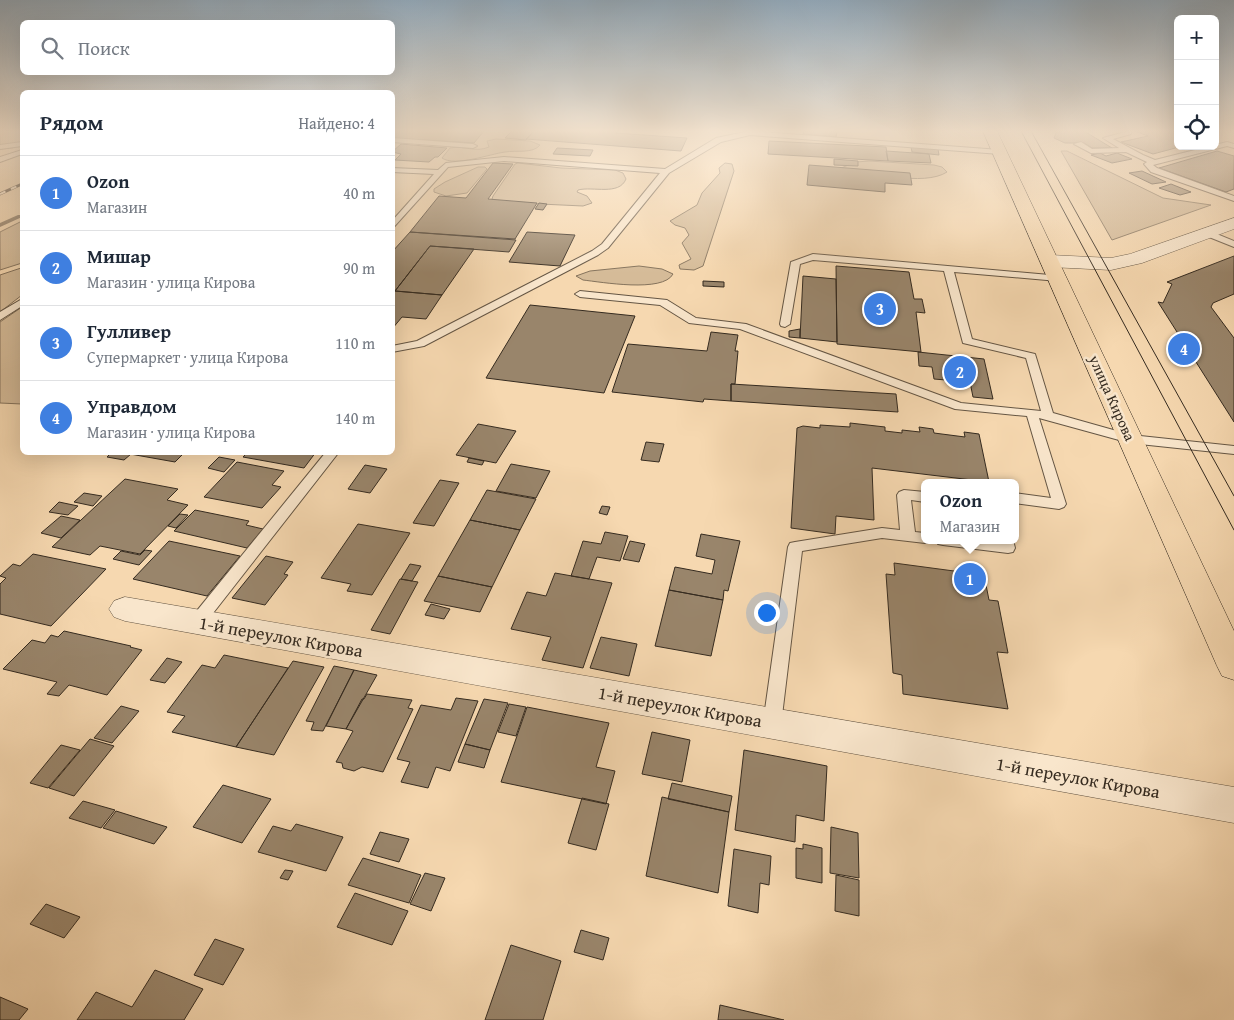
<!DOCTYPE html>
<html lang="ru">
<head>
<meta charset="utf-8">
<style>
  :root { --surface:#fff; --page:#f2f2f3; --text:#1f2937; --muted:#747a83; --line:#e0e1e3; --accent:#ea580c }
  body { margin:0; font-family:"Gentium Book Plus",serif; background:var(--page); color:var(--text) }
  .controls { position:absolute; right:15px; top:15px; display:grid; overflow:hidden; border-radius:8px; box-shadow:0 5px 20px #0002 }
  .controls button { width:45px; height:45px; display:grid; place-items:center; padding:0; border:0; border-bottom:1px solid var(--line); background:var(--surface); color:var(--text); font:25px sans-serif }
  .you { position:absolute; left:766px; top:612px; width:18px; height:18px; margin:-12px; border:4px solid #fff; border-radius:50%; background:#1a73e8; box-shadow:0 0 0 8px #1a73e833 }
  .badge { display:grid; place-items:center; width:32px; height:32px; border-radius:50%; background:var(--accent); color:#fff; font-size:16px; font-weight:700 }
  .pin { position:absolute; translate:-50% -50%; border:2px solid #fff; box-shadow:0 1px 5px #0006 }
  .popup { position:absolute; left:921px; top:479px; width:98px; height:65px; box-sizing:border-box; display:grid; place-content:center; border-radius:8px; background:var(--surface); filter:drop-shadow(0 1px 4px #0005); font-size:16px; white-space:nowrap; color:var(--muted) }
  .popup b { font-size:19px; color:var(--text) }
  .popup::after { content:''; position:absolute; left:50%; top:100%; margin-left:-10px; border:10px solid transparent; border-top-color:var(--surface) }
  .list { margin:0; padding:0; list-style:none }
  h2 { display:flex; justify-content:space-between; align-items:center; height:65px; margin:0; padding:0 20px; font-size:21px }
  h2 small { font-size:16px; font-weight:400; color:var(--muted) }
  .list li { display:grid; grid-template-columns:32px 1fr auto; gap:15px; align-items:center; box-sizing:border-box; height:75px; padding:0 20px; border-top:1px solid var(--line) }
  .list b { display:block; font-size:19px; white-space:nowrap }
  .list p { margin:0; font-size:16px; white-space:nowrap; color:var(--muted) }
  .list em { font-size:16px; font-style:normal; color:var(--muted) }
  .icon { flex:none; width:28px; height:28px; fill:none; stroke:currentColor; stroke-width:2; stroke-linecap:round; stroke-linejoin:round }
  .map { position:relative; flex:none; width:1234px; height:1020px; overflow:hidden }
  .search { position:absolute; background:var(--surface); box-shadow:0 5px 20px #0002; left:20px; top:20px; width:375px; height:55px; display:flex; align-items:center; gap:12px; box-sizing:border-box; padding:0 18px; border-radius:8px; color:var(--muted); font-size:19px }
  .panel { position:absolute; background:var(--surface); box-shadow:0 5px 20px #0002; left:20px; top:90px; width:375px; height:365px; border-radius:8px }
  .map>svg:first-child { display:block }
  .green { fill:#d5bb98; stroke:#85735c }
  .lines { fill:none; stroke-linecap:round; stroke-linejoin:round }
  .stream { fill:#816f59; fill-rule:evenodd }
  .building { fill:#99856b; stroke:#352b20 }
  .lane-casing { stroke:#655644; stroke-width:2 }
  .street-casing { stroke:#655644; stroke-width:1 }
  .primary-casing { stroke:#352b20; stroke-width:1 }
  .lane { fill:#f9e6cc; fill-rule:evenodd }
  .street { fill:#f9e6cc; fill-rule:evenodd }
  .primary { fill:#f6d8b0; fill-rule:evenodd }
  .tram { stroke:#352b20; stroke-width:1 }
  .rail-casing { stroke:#352b20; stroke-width:3 }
  .rail { stroke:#f9e6cc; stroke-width:2; stroke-dasharray:6; stroke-linecap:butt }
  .labels { text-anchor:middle; stroke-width:5; stroke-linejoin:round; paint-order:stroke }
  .street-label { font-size:15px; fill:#352b20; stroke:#f9e6cc }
  .near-street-label { font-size:18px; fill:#352b20; stroke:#f9e6cc }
</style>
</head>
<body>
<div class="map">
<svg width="1234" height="1020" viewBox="0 0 1234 1020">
  <rect width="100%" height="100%" fill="#f6d8b0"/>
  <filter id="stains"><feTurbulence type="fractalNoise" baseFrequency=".004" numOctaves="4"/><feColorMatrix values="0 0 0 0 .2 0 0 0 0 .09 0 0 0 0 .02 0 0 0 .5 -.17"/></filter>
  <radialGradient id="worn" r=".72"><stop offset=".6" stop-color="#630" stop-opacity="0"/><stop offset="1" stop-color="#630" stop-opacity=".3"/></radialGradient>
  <!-- green -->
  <path class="green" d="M0 131H22V143L12 148 0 149Z
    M496 139 530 141 540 145C533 154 516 150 505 152 490 154 455 167 442 158L450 148C464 145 475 153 489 147L487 141Z
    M1061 151H1067L1163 198 1211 205 1112 240Z
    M869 161 934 165 942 167 947 172C924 187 867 172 841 168L856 162Z
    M518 163 561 168 615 170 623 173 626 179C619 196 593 186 578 190L577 192 587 196 592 203 583 206 497 202 492 199 493 196 515 164Z
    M725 163 732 164 734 171 703 266 694 270 680 269 679 265 691 259 682 243 689 235 685 228 675 225 670 221 697 205 702 193 720 173 719 168Z
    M478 167H485L487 169 467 193 446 196 434 192V189L445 182Z
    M22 221V263L0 270V232Z
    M639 266 662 269 673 274C663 293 601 282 583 280L576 276 590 271Z
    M21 268 22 295 0 312V275Z
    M22 307V404L0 403V322Z"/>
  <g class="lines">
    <!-- stream -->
    <path class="stream" d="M18 215H22V217L0 227V223Z"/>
  </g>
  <!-- building -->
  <path class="building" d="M392 131H484L474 143 392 138Z
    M512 131H534L526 140 505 138Z
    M534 131H618L616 133 687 138 681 151 526 139Z
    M804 131H829L837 132 836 137 803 134Z
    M1055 131H1087H1084L1112 148H1092L1084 143H1065L1054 138 1056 133Z
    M1135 131H1173L1178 132V146H1183L1153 154 1121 142 1148 136Z
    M769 141 886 147 888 161 768 154Z
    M401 144 447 148 438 157H435L429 162 395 160 401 154 392 152Z
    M911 147 938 149 939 155 912 152Z
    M557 148 593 150 590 156 553 154Z
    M886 151 929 154 931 163 888 161Z
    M1217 151 1234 156V189L1226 192 1159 168Z
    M1100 153 1106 156 1117 153 1132 159 1112 163 1091 155Z
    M834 159 858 161V166L834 165Z
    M493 163 513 164 488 199 537 203 515 239 410 232 439 196 466 198Z
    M809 165 910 173 912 185 885 183V192L807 185Z
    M1142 171 1166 182 1152 184 1129 173Z
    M1171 184 1191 192 1180 195 1159 188Z
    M539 203 547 204 543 210 535 209Z
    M410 232 516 240 509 252 430 246 395 291H392V252Z
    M527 232 575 235 560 266 509 262Z
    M430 246 474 249 442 295 395 291Z
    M1234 256V294L1213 303 1211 307 1234 338V422L1158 302 1163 303 1172 284 1167 282Z
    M836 266 909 272 914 299H922L925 313 916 312 921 352 837 344Z
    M803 276 836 279 837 342 800 338Z
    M703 281 724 282V287L703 286Z
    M392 291H395L442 295 426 319 402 317 392 329Z
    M530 305 635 316 604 393 486 378Z
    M800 329V338L789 337V331Z
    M711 332 738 335 735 351H738L735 384H731V401L704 399 703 402 612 392 628 344 707 351Z
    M918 352 984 359 993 399 973 397 970 382 934 379 932 367 919 366Z
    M731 384 896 394 898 412 731 401Z
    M850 423 885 427V431L902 433V430L920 432 919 427 933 429 934 433 965 437 964 432 979 434 989 482 872 468 874 520 836 516 835 534 791 528 797 428 803 426 820 428V425L850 427Z
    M478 424 516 431 496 463 456 455Z
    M646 442 664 444 659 462 641 460Z
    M112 452H124L131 454 124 460 107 457Z
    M131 452H185L175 462 130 454Z
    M248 452H316L304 468 243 457Z
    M219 457 235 460 224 472 208 468Z
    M469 458 484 461 482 465 467 462Z
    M237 462 284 471 272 485 281 487 262 508 204 497Z
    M511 464 550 471 536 498 496 491Z
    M365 465 387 469 370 493 348 489Z
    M125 479 178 489 167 500 188 505 140 554 100 546 90 555 52 547Z
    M440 480 459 483 434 526 413 523Z
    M487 490 536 499 520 530 470 520Z
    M84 493 102 496 93 506 74 502Z
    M59 502 78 506 68 515 49 512Z
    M602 506 610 507 607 515 599 513Z
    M195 510 249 521 246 525 263 529 247 548 174 531Z
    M180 514 188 515 176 528 168 526Z
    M61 516 80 520 61 538 41 533Z
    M470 520 520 530 492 587 438 576Z
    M358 524 410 533 372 595 347 591 351 584 321 578Z
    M605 532 628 536 620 561 597 557 589 579 571 576 583 541 601 544Z
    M701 534 740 541 728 591 724 590 723 600 669 590 675 567 712 574 715 560 696 556Z
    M169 541 240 556 207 596 133 579Z
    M630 541 645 544 639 562 623 559Z
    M145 550 152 551 139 565 113 559 121 551 140 555Z
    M33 554 106 569 51 626 0 614V584L6 578 0 576 13 564 20 566Z
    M266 556 293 562 284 574 288 575 265 605 232 598Z
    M894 563 984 575 989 600 998 601 1008 653 997 652 1008 709 903 694 902 675 893 673 886 574 895 575Z
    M410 564 421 566 412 581 401 579Z
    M555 573 612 583 583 668 542 660 551 637 511 629 527 592 546 596Z
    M438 576 492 587 480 612 424 601Z
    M400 579 418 582 390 634 371 630Z
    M669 590 723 600 711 656 655 646Z
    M431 604 450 609 444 619 425 615Z
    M64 631 131 646 130 647 142 650 107 695 69 685 59 696 47 694 57 682 3 669 32 640 45 643 51 635 58 637Z
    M601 637 637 644 629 676 590 668Z
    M224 655 288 668 236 747 172 732 185 716 167 712 202 665 215 668Z
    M167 658 182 662 165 683 150 680Z
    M293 661 324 667 274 755 236 747Z
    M334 666 354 670 323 731 311 730 314 722 306 721Z
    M354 670 377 675 346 729 326 726Z
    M367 694 412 700 408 708 413 709 383 772 362 767 354 771 343 768 342 763 336 762 353 731 346 729 362 699H364Z
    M456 698 478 701 450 771 436 767 428 788 401 782 410 762 397 759 421 705 451 710Z
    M484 699 508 703 490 750 465 744Z
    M509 704 526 707 516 736 498 732Z
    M121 706 139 711 112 743 94 738Z
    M527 707 609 723 596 767 615 771 606 804 501 782Z
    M652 732 690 740 682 782 642 774Z
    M90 739 114 746 74 796 49 788Z
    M465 744 490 750 484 768 458 762Z
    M61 745 80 750 48 788 30 783Z
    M744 750 827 766 824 821 796 815 795 842 735 830Z
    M672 783 732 796 729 812 668 799Z
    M223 785 271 799 242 843 193 827Z
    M662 797 729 812 718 893 646 876Z
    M582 798 609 804 596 850 568 843Z
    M83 801 115 810 101 828 69 818Z
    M116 811 167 827 154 844 103 828Z
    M296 824 343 837 326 871 258 852 273 826 291 831Z
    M831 827 858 833 859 878 830 873Z
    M380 832 409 839 399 862 370 854Z
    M803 844 822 848V883L796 878V848L803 849Z
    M734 849 771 856 769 885 760 883 758 913 728 906Z
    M363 858 421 875 409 903 348 885Z
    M285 870 293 871 288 880 280 878Z
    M425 873 445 878 431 911 410 904Z
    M836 875 859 880V916L835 911Z
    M355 893 408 911 392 945 337 927Z
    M46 904 80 917 64 938 30 924Z
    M581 930 609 938 603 960 574 952Z
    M215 939 244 949 223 985 194 975Z
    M511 945 561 961 543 1020H485Z
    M155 970 203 989 184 1020H77L96 992 132 1007Z
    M0 997 28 1009 19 1020H0Z
    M720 1005 784 1020H718Z"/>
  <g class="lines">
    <defs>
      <path id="lane" d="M750 131 1000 150 1004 152 1000 154 750 135 721 142 669 173 608 248 598 255 424 346 392 352V346L417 341 592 251 602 244 660 173 504 161 448 167 392 229V221L434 174 392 172V168L438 170 446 163 504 157 665 169 716 138Z
        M1129 131 1131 132V134L1113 139 1143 155 1155 160 1227 142 1234 144V148L1227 146 1153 165 1157 168 1234 196V201L1151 172 1144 164 1147 162 1126 152 1091 153 1074 144 1081 142 1092 149 1119 148 1103 138Z
        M392 138 473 144 477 146 473 148 392 142Z
        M22 142V146L0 149V145Z
        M22 150V154L0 162V157Z
        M1207 230 1234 241V247L1204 235V231Z
        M813 254 1061 276V280L1058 281 954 272 972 339 1035 354 1053 413 1131 435 1234 446V454L1130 443 1039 418 1066 504 1064 507 1059 509 1015 503V493L1051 498 1027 416 955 409 740 329 689 323 660 305 580 297 575 294 580 291 667 300 696 318 746 324 961 403 1041 411 1026 358 963 343 944 271 813 260 800 264 790 324 785 327 781 326 780 324 791 262Z
        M22 299V306L0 320V312Z
        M326 452H339L203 626 197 628 191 626 189 622 191 618Z
        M904 490 925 492V502L911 500 915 532 925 533V540H931L930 542 925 543 882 538 802 551 781 724 778 729 772 732 766 729 763 724 788 547 790 543 795 542 882 528 900 530 897 495 899 492Z
        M936 540 999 542V540H1013L1015 548 1013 552 1008 553 943 545 938 544Z"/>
      <path id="street" d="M1234 218V229L1142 263 1111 270 1050 267 1043 265 1041 261 1043 257 1050 255 1111 258 1130 254Z
        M125 597 1234 787V823L125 621 114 617 109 609 114 601Z"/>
      <path id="primary" d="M983 131H997L1234 631V680L1222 676 1217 666Z"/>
    </defs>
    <!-- lane casing -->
    <use href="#lane" class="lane-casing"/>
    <!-- street casing -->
    <use href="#street" class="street-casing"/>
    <!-- primary casing -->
    <use href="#primary" class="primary-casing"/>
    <!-- lane -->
    <use href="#lane" class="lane"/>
    <!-- street -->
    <use href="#street" class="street"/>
    <!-- primary -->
    <use href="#primary" class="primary"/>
    <!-- tram -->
    <path class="tram" d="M1021 131 1234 530
      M1031 131 1234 496"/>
    <defs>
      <path id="rail" d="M0 194 22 184"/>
    </defs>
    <!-- rail casing -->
    <use href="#rail" class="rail-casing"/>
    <!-- rail -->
    <use href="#rail" class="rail"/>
  </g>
  <!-- sky -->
  <linearGradient id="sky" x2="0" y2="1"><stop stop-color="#93abbe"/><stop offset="0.48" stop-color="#fbeddb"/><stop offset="1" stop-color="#fbeddb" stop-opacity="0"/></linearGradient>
  <rect width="1234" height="273" fill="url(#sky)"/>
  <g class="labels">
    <!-- street labels -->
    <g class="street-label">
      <text transform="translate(1112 398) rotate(66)" y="5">улица Кирова</text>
    </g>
    <!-- near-street labels -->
    <g class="near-street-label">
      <text transform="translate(281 637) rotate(10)" y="6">1-й переулок Кирова</text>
      <text transform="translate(680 707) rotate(10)" y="6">1-й переулок Кирова</text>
      <text transform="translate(1078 778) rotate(10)" y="6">1-й переулок Кирова</text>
    </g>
  </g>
  <rect width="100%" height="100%" filter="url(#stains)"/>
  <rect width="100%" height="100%" fill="url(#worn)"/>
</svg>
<div class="controls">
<button>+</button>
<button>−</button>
<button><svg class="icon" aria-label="locate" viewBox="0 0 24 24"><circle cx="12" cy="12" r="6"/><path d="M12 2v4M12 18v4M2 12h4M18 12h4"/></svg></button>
</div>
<div class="you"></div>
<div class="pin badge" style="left:970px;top:579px;background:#3f7fe0">1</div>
<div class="popup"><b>Ozon</b>Магазин</div>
<div class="pin badge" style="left:960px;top:372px;background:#3f7fe0">2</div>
<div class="pin badge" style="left:880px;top:309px;background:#3f7fe0">3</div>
<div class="pin badge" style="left:1184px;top:349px;background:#3f7fe0">4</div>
<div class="search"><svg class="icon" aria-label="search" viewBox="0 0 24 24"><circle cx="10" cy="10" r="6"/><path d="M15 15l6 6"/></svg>Поиск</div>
<section class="panel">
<h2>Рядом<small>Найдено: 4</small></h2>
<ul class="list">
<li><span class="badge" style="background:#3f7fe0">1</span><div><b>Ozon</b><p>Магазин</p></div><em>40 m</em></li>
<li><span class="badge" style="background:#3f7fe0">2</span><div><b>Мишар</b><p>Магазин · улица Кирова</p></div><em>90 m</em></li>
<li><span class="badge" style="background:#3f7fe0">3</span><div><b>Гулливер</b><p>Супермаркет · улица Кирова</p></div><em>110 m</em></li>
<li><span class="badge" style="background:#3f7fe0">4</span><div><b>Управдом</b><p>Магазин · улица Кирова</p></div><em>140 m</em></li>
</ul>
</section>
</div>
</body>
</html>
